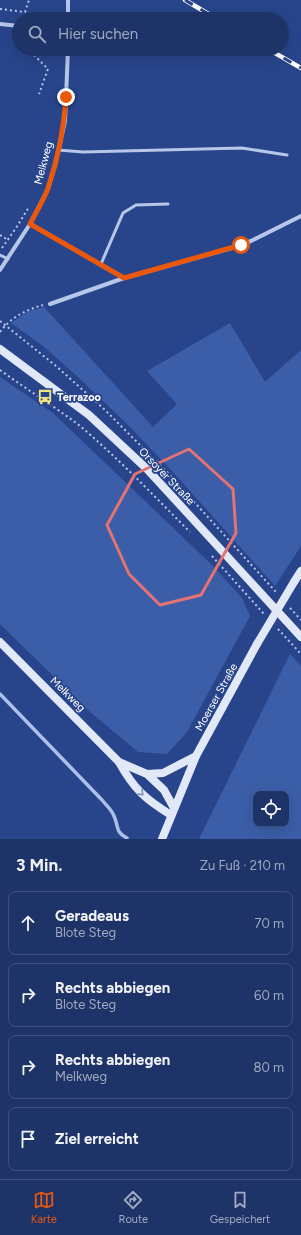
<!DOCTYPE html>
<html lang="de">
<head>
<meta charset="utf-8">
<style>
  :root { --surface:#1e3469; --page:#263c6f; --text:#f1f3f6; --muted:#a1aac0; --line:#3c4f7d; --accent:#ea580c }
  body { margin:0; font-family:Figtree,sans-serif; background:var(--page); color:var(--text) }
  .controls { position:absolute; right:12px; bottom:12px; display:grid; overflow:hidden; border-radius:8px; box-shadow:0 4px 16px #0002 }
  .controls button { width:36px; height:36px; display:grid; place-items:center; padding:0; border:0; border-bottom:1px solid var(--line); background:var(--surface); color:var(--text); font:20px sans-serif }
  .stop { position:absolute; width:12px; height:12px; margin:-9px; border:3px solid #ea580c; border-radius:50%; background:#fff }
  .stop.end { background:#ea580c; border-color:#fff; box-shadow:0 1px 4px #0008 }
  .list { margin:0; padding:0; list-style:none }
  h2 { display:flex; justify-content:space-between; align-items:center; height:52px; margin:0; padding:0 16px; font-size:17px }
  h2 small { font-size:13px; font-weight:400; color:var(--muted) }
  .list li { display:grid; grid-template-columns:26px 1fr auto; gap:12px; align-items:center; box-sizing:border-box; height:64px; margin:0 8px 8px; padding:0 8px; border:1px solid var(--line); border-radius:8px }
  .list b { display:block; font-size:15px; white-space:nowrap }
  .list p { margin:0; font-size:13px; white-space:nowrap; color:var(--muted) }
  .list em { font-size:13px; font-style:normal; color:var(--muted) }
  .icon { flex:none; width:22px; height:22px; fill:none; stroke:currentColor; stroke-width:2; stroke-linecap:round; stroke-linejoin:round }
  .map { position:relative; flex:none; width:301px; height:839px; overflow:hidden }
  .search { position:absolute; background:var(--surface); box-shadow:0 4px 16px #0002; left:12px; right:12px; top:12px; height:44px; display:flex; align-items:center; gap:10px; box-sizing:border-box; padding:0 14px; border-radius:22px; color:var(--muted); font-size:15px }
  .sheet { height:340px; background:var(--surface) }
  nav { display:flex; justify-content:space-around; align-items:center; box-sizing:border-box; height:56px; border-top:1px solid var(--line); background:var(--surface); font-size:11px; color:var(--muted) }
  nav a { display:grid; justify-items:center; gap:2px }
  nav .on { color:var(--accent) }
  .map>svg:first-child { display:block }
  .green { fill:#3c5ea8; fill-rule:evenodd }
  .lines { fill:none; stroke-linecap:round; stroke-linejoin:round }
  .stream { stroke:#acc0ea; stroke-width:3.5 }
  .path { stroke:#b7c7ea; stroke-width:2; stroke-dasharray:2 3; stroke-linecap:butt }
  .lane { stroke:#b7c7ea; stroke-width:3 }
  .street { stroke:#b7c7ea; stroke-width:4 }
  .secondary { stroke:#e1e8f8; stroke-width:8 }
  .rail-casing { stroke:#fff; stroke-width:4.5 }
  .rail { stroke:#28458c; stroke-width:3; stroke-dasharray:9; stroke-linecap:butt }
  .secondary-bridge { stroke:#e1e8f8; stroke-width:8 }
  .oneway { stroke:#7b8ebd }
  .route { stroke:#ea580c; stroke-width:5 }
  .marked { fill:none; stroke:#e47373; stroke-width:3; stroke-linejoin:round }
  .labels { text-anchor:middle; stroke-width:3.5; stroke-linejoin:round; paint-order:stroke }
  .street-label { font-size:11px; fill:#fff; stroke:#28458c }
  .poi-label { font-size:11px; font-weight:bold; fill:#fff; stroke:#28458c; text-anchor:start }
</style>
</head>
<body>
<div class="map">
<svg width="301" height="839" viewBox="0 0 301 839">
  <rect width="100%" height="100%" fill="#28458c"/>
  <!-- green -->
  <path class="green" d="M44 307 153 427 177 404 147 371 230 323 265 382 301 350V546L275 586 172 471 128 425 78 377 43 346 11 323 27 312Z
    M0 377 53 413 214 567 242 598 250 616 187 732 167 754 138 752 89 711 0 624Z
    M290 654 301 666V839H199ZM256 794H286V824H256Z"/>
  <g class="lines">
    <!-- stream -->
    <path class="stream" d="M0 694 102 800C106 805 112 810 114 816 119 827 115 832 127 838"/>
    <!-- path -->
    <path class="path" d="M0 9 25 12 29 0
      M26 49 34 55 48 69 39 94
      M0 235 8 240
      M2 248 16 228 29 207
      M0 321 56 366 104 409 167 472 276 592
      M0 332C11 317 26 310 43 305
      M0 370C26 389 54 406 80 426 119 459 154 496 190 532
      M212 556 264 614
      M290 608 301 620
      M278 629 301 654"/>
    <!-- lane -->
    <path class="lane" d="M58 150 83 152 242 148 287 155
      M0 255 8 259
      M101 264 123 213 136 205 168 204"/>
    <!-- street -->
    <path class="street" d="M68 19V0
      M0 24 19 26
      M30 224 124 278 232 248 251 241 301 216
      M0 270 30 224 48 189 56 161 65 121 68 49
      M50 304 124 278"/>
    <!-- secondary -->
    <path class="secondary" d="M0 349 89 415 147 469 301 637
      M294 582 301 571
      M0 642 119 762C134 789 145 799 171 815
      M119 762 147 774 164 790 174 808
      M147 774 163 773 196 756
      M162 839 196 756 257 644"/>
    <defs>
      <path id="rail" d="M185 0 217 19
        M268 49 301 68"/>
    </defs>
    <!-- rail casing -->
    <use href="#rail" class="rail-casing"/>
    <!-- rail -->
    <use href="#rail" class="rail"/>
    <!-- secondary-bridge -->
    <path class="secondary-bridge" d="M257 644 294 582"/>
  </g>
  <!-- one-way arrows -->
  <defs><path id="oneway-chevron" d="M-2-3.5L2.5 0L-2 3.5" fill="none" stroke-width="1.6" stroke-linecap="round" stroke-linejoin="round"/></defs>
  <use class="oneway" href="#oneway-chevron" transform="translate(141 793) rotate(46)"/>
  <g class="lines">
    <!-- route -->
    <path class="route" d="M66 97C64 128 58 159 48 188 44 200 36 212 30 224L124 278 241 245"/>
  </g>
  <!-- marked area -->
  <path class="marked" d="M189 449 233 489 236 533 201 595 160 605 129 574 107 525 135 474Z"/>
  <!-- icons -->
  <defs>
    <symbol id="bus-bare" viewBox="-9 -9 18 18"><path d="M-5-6H5V4H4V6H2V4H-2V6H-4V4H-5ZM-3.5-4V0h7V-4ZM-3.5 1.2v1.5H-2V1.2ZM2 1.2v1.5H3.5V1.2Z" fill="#f2e17d" stroke="#28458c" stroke-width="2.5" paint-order="stroke"/></symbol>
  </defs>
  <g fill-rule="evenodd">
    <use href="#bus-bare" x="34" y="386" width="22" height="22"/>
  </g>
  <g class="labels">
    <!-- street labels -->
    <g class="street-label">
      <text transform="translate(43 163) rotate(-75)" y="4">Melkweg</text>
      <text transform="translate(167 476) rotate(46)" y="4">Orsoyer Straße</text>
      <text transform="translate(68 694) rotate(45)" y="4">Melkweg</text>
      <text transform="translate(216 697) rotate(-61)" y="4">Moerser Straße</text>
    </g>
    <!-- poi labels -->
    <g class="poi-label">
      <text x="57" y="401">Terrazoo</text>
    </g>
  </g>
</svg>
<div class="controls">
<button><svg class="icon" aria-label="locate" viewBox="0 0 24 24"><circle cx="12" cy="12" r="6"/><path d="M12 2v4M12 18v4M2 12h4M18 12h4"/></svg></button>
</div>
<div class="stop" style="left:241px;top:245px"></div>
<div class="stop end" style="left:66px;top:97px"></div>
<div class="search"><svg class="icon" aria-label="search" viewBox="0 0 24 24"><circle cx="10" cy="10" r="6"/><path d="M15 15l6 6"/></svg>Hier suchen</div>
</div>
<section class="sheet">
<h2>3 Min.<small>Zu Fuß · 210 m</small></h2>
<ul class="list">
<li><svg class="icon" aria-label="ahead" viewBox="0 0 24 24"><path d="M12 20V5M6 11l6-6 6 6"/></svg><div><b>Geradeaus</b><p>Blote Steg</p></div><em>70 m</em></li>
<li><svg class="icon" aria-label="right" viewBox="0 0 24 24"><path d="M7 20v-9h11M14 6l5 5-5 5"/></svg><div><b>Rechts abbiegen</b><p>Blote Steg</p></div><em>60 m</em></li>
<li><svg class="icon" aria-label="right" viewBox="0 0 24 24"><path d="M7 20v-9h11M14 6l5 5-5 5"/></svg><div><b>Rechts abbiegen</b><p>Melkweg</p></div><em>80 m</em></li>
<li><svg class="icon" aria-label="arrive" viewBox="0 0 24 24"><path d="M6 21V4h12l-3 4 3 4H6"/></svg><div><b>Ziel erreicht</b></div></li>
</ul>
</section>
<nav>
<a class="on"><svg class="icon" aria-label="map" viewBox="0 0 24 24"><path d="M3 6l6-2 6 2 6-2v14l-6 2-6-2-6 2zM9 4v14M15 6v14"/></svg>Karte</a>
<a><svg class="icon" aria-label="directions" viewBox="0 0 24 24"><path d="M12 3l9 9-9 9-9-9zM9 14v-3h6M13 9l2 2-2 2"/></svg>Route</a>
<a><svg class="icon" aria-label="saved" viewBox="0 0 24 24"><path d="M7 4h10v16l-5-4-5 4z"/></svg>Gespeichert</a>
</nav>
</body>
</html>
